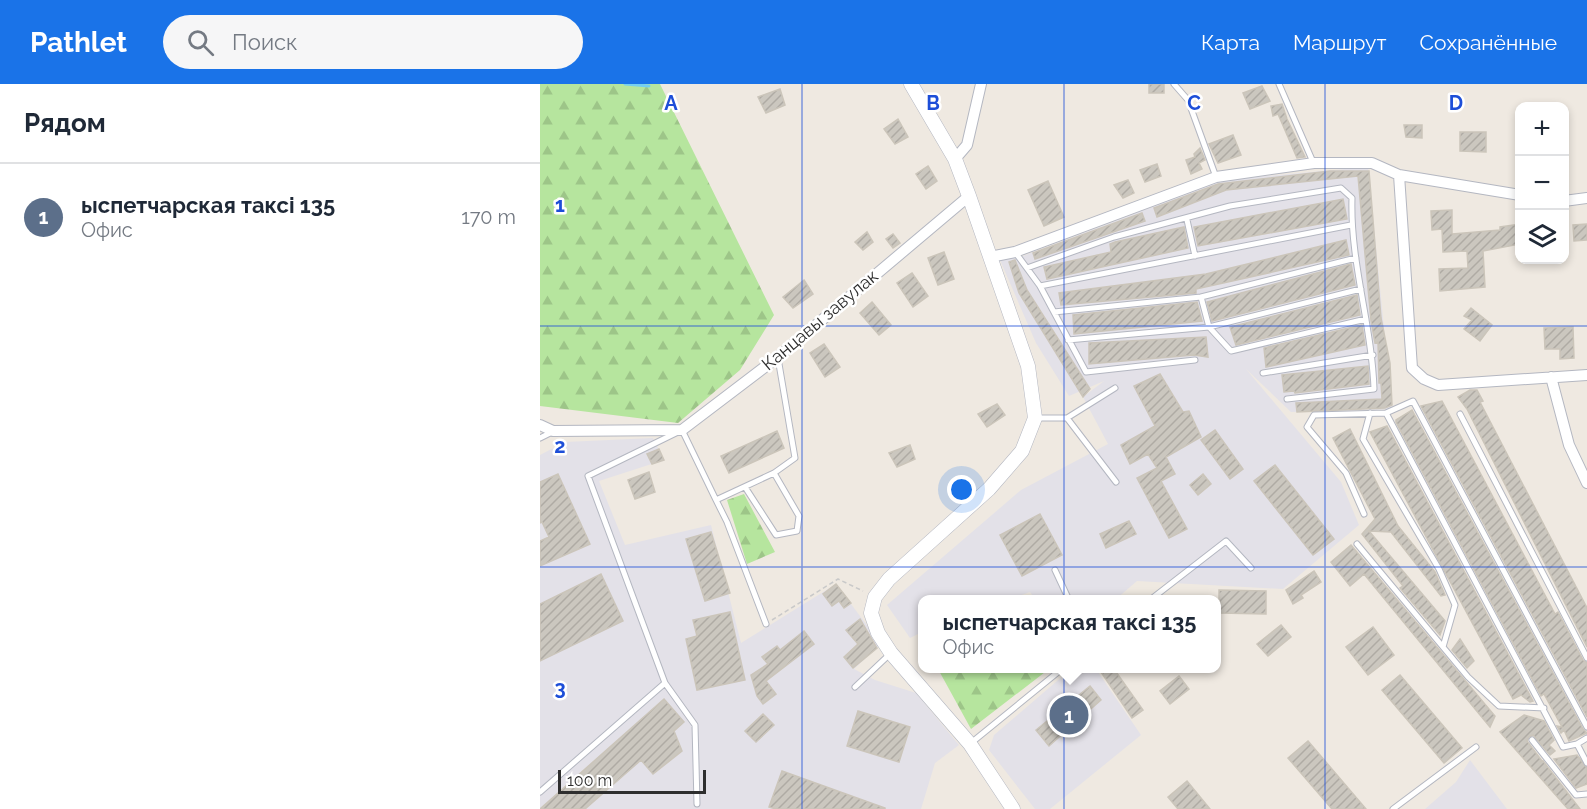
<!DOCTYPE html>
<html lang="ru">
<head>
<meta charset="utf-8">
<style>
  :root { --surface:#fff; --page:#f6f6f7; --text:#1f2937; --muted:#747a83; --line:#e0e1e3; --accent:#1a73e8 }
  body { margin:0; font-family:Raleway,sans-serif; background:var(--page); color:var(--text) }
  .controls { position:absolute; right:18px; top:18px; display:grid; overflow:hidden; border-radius:12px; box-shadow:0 3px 9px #0003 }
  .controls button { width:54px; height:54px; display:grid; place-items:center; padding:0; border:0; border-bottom:2px solid var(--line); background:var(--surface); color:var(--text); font:30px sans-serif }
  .scale { position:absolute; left:18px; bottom:15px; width:148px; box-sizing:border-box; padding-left:6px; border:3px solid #2e2e2e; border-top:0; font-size:16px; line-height:21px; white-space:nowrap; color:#2e2e2e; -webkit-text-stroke:4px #fff; paint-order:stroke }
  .you { position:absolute; left:422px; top:406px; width:21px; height:21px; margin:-15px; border:4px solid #fff; border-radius:50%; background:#1a73e8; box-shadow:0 0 0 9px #1a73e833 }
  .badge { display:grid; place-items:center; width:39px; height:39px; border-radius:50%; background:var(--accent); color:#fff; font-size:20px; font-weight:700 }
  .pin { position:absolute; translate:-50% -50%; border:3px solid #fff; box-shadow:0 2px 6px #0006 }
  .popup { position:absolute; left:378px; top:511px; width:303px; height:78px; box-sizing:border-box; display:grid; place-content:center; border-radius:12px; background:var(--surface); filter:drop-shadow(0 2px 4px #0005); font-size:20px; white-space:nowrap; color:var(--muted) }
  .popup b { font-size:22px; color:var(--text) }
  .popup::after { content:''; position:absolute; left:50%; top:100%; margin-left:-12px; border:12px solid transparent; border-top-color:var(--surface) }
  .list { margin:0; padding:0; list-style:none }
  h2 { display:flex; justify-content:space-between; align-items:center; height:78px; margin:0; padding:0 24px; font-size:26px }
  h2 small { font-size:20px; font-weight:400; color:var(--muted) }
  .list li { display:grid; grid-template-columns:39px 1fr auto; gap:18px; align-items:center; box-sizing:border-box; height:108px; padding:0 24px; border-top:2px solid var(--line) }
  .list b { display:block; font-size:22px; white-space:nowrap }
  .list p { margin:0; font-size:20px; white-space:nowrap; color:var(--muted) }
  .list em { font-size:20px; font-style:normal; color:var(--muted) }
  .icon { flex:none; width:33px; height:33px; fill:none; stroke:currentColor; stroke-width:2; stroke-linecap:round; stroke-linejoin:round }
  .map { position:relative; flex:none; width:1047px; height:725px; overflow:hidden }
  header { display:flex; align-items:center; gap:36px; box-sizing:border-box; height:84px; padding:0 30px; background:var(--accent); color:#fff }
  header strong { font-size:28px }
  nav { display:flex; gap:33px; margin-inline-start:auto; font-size:21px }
  .search { width:420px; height:54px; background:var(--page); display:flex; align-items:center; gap:15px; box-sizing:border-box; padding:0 21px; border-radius:33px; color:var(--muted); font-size:22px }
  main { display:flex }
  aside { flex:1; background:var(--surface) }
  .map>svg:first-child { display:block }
  .industrial { fill:#e3e1e8 }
  .forest { fill:url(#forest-firs) }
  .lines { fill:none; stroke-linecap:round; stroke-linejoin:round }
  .stream { stroke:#75cff0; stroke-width:3 }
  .building { fill:url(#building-hatch); stroke:#cbc5ba; stroke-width:1.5 }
  .lane-casing { stroke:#b4b7c1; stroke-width:7 }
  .street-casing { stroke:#b4b7c1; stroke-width:12 }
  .secondary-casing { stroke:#b4b7c1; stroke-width:15 }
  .path { stroke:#c9c9c9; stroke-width:1.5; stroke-dasharray:4.5 3; stroke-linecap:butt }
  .lane { stroke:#fff; stroke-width:5 }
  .street { stroke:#fff; stroke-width:10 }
  .secondary { stroke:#fff; stroke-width:14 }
  .grid { fill:none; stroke:#1d4ed8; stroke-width:1.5; stroke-opacity:0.55 }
  .labels { text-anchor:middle; stroke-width:5; stroke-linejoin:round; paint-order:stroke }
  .street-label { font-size:18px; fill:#2e2e2e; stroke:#fff }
  .grid-label { font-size:20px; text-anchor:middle; font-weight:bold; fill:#1d4ed8; stroke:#fff; stroke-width:5; stroke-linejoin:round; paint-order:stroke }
</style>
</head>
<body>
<header>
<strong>Pathlet</strong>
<div class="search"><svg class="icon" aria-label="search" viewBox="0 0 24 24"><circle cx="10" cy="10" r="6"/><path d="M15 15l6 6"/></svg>Поиск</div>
<nav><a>Карта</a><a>Маршрут</a><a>Сохранённые</a></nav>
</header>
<main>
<aside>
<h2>Рядом<small></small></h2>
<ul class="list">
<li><span class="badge" style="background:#5c6f8a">1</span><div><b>ыспетчарская таксі 135</b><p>Офис</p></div><em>170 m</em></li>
</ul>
</aside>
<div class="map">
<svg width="1047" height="725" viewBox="0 0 1047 725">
  <defs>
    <pattern id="forest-firs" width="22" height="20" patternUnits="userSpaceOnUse" patternTransform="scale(1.5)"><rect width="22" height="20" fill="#b6e59e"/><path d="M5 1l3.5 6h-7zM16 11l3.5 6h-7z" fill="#9dc588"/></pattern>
    <pattern id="building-hatch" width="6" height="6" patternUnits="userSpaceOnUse" patternTransform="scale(1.5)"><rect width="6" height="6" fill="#cbc7bf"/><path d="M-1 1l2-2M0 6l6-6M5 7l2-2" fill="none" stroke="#afaba4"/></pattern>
  </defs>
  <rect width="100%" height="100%" fill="#efe9e1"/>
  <!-- industrial -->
  <path class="industrial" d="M828 83 852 325 751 328 706 285 801 398 819 441 743 505 597 497 576 515H495L490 508 470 515 382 516V548L370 554 347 521 481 406 568 360 543 313 564 297 529 312 496 259 460 176 483 172 683 96Z
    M113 354 124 376 59 397 85 461 171 441 201 559 296 500 341 560 314 585 335 596 376 609 419 661 395 679 381 725H0V371L25 358Z
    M531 585H556L601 651 510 725H495L449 666 454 651Z
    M930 676 967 725H885L916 698Z"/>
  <!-- forest -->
  <path class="forest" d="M0 0H120L234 231 200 286 138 339 0 322Z
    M204 410 235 468 207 480 187 416Z
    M398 585H509L431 645Z"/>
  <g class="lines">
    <!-- stream -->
    <path class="stream" d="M85 0 109 2"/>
  </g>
  <!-- building -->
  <path class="building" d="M609 0H624V9H609Z
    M722 2 730 17 710 25 703 9Z
    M240 5 245 21 226 29 218 13Z
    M742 20 747 35 765 73 757 74 738 30 733 32 731 22Z
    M358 35 368 53 355 60 344 45Z
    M864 41H882V54L866 53Z
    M920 48H946V68L920 67Z
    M693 51 701 71 678 79 669 60Z
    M660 64 665 76 659 79 662 85 651 90 646 76 655 73 654 70Z
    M617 80 621 92 605 98 600 86Z
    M388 82 397 97 386 105 376 90Z
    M790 87H829L841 234 850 279 852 321 845 324 757 328 756 319 842 315 841 299H839L838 258 835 259 831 237 818 92 686 106 617 133 614 124 678 100Z
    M588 96 594 109 583 114 574 101Z
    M508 97 524 133 504 142 488 106Z
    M803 115 807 135 658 162 654 143Z
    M912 126V150L960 146V143L980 140V160L943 167 945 203 900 207 899 185 928 184 927 167 903 168 902 145 892 146 891 127Z
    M602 129 605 137 495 175 493 169Z
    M1047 140V156L1034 157 1033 141Z
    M644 143 648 164 507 195 504 183 571 168 570 160 575 158Z
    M327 148 333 158 323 166 315 158Z
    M353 150 360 159 353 164 346 155Z
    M806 156 809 171 656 205V209L521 221 519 209 666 190Z
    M404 168 414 195 398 201 388 174Z
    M475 176 487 206 550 305 543 313 479 209 469 178Z
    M811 180 815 201 672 237 667 218Z
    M372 189 388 212 373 223 357 199Z
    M264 196 273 210 253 224 243 213Z
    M817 211 820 231 696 261 690 243Z
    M332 218 351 241 339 251 320 229Z
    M657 218 662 237 534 250 533 231Z
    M931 224 952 241 940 257 924 245 932 236 924 232Z
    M822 241 825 261 726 283 724 264Z
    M1033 243 1034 274 1020 275V265H1005L1004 244Z
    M666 253 668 273 654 271 549 280V259Z
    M284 260 300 283 285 293 270 269Z
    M828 282 829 300 755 309 754 307 744 308 742 291Z
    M620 290 643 328 649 327 661 353 626 373 635 390 621 397 647 445 629 454 597 394 617 384 608 370 590 380 581 361 615 342 594 302Z
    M930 306H937L943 317 940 318 1047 524V563L927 325 918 313Z
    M902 317 1015 530 1018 528 1043 576 1047 579V633L881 322Z
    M457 320 465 331 447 343 438 330Z
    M872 326 1043 645 1047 649 1029 657 1024 646 1021 649 1017 642 1022 643 1004 610 1001 612 856 338V336Z
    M847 342 993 617 990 618 981 611 973 615 830 348Z
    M810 345 858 442 895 488 905 511 901 512 851 448 829 447 905 537 900 551 860 504 863 502 822 450 835 435 793 354Z
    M675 346 703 385 690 395 661 356Z
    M237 347 244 364 189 389 181 372Z
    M370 361 375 375 357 383 349 369Z
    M119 365 124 376 112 380 107 370Z
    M735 381 794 455 773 471 714 397Z
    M109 388 115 408 95 415 88 396Z
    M18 390 50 460 0 482V457L9 453 2 438 0 439V398Z
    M663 390 671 400 658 411 650 401Z
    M500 430 522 471 482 492 460 451Z
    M589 437 596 450 566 464 560 450Z
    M171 448 190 509 165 517 146 455Z
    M811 461 955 632 950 643 824 490 810 502 791 478Z
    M774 487 781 498 761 511 763 514 753 520 746 506Z
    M61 490 83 537 0 577V520Z
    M296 500 311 519 304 524 299 517 292 522 283 510Z
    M679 506 726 507V530L679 529Z
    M190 528 205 596 157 606 146 555 157 552 153 536Z
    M320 535 337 564 313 584 304 573 318 560 306 546Z
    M741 541 751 553 728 572 717 560Z
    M833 543 854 571 828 591 806 563Z
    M264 547 274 560 226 597 236 610 223 620 217 612 211 591 228 580 222 573 237 562 240 566Z
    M920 555 934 577 927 584 912 566Z
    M567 585H574L603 626 592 634 561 588Z
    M860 591 922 664 904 679 842 606Z
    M639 592 649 605 630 620 620 607Z
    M550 602 561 616 509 662 496 646Z
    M124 615 144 638 134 647 142 667 113 690 101 676 45 725H0Z
    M318 627 370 643 359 678 307 662Z
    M223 630 234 641 216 658 205 647Z
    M984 631 1004 637 1014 656 1009 661 1015 667 1010 671 993 651 989 653 987 657 1002 677 1000 678 1003 677 1040 725H1028L960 648Z
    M768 657 826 725H792L748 674Z
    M1037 671 1047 684V700L1036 704 1014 675Z
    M242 687 345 724V725H236L229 723Z
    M647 697 670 725H638L628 713Z"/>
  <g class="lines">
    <defs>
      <path id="lane" d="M634 0 648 16 676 93
        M739 0 773 78
        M647 136 655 172
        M475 168 500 202 546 288 655 276
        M487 184 574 153 690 122 801 104 812 114C810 179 832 241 834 305L747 315
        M500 202 811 141
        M661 213 669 243 691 267 826 235
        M514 228 661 213 816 174
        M528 256 669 243 821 205
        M723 289 833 271
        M830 329 823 355 899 485 915 521 903 563
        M846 329 1023 663 1037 660 1047 654
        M920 330 1047 574
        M497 334H527L576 398
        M527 334 575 304
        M0 354 12 348
        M205 403 236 451 257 447 259 432 234 389
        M176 416 187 438 226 540
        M824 430 806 389 767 343 774 331 846 329 873 317 1047 643
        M817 460 928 593 959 622 1004 624
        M515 486 529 516
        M610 516 686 457 711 484
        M125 599 155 641 157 720
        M315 603 351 569
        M992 656 1036 711 1047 710
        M431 659 523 584
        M1037 660 1047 679
        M0 708 125 599 48 392 142 346 176 416 234 389 255 374 238 274
        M853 725 936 663"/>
      <path id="street" d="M415 75 427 61 441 0
        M859 91 872 284 884 295 898 301 1047 291
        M1024 117 1047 114
        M450 173 475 168 676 93 774 79H832L859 91 980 111
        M1011 293 1029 361 1047 399
        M0 341 13 347 142 346 238 273 429 112"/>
      <path id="secondary" d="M371 0 415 75 429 112 488 282 495 334 482 367 449 405 349 495 335 513 331 529 338 549 351 569 430 660 473 725"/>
    </defs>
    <!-- lane casing -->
    <use href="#lane" class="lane-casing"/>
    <!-- street casing -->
    <use href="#street" class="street-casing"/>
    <!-- secondary casing -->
    <use href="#secondary" class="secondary-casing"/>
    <!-- path -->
    <path class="path" d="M232 536 298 495 323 507"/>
    <!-- lane -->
    <use href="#lane" class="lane"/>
    <!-- street -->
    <use href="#street" class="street"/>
    <!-- secondary -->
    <use href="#secondary" class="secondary"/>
  </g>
  <!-- grid -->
  <path class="grid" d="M262 0V725M524 0V725M785 0V725M0 242H1047M0 483H1047"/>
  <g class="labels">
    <!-- street labels -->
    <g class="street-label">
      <text transform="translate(280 236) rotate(-40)" y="6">Канцавы завулак</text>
    </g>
  </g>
  <g class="grid-label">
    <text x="131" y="26">A</text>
    <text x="393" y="26">B</text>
    <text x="654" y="26">C</text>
    <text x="916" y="26">D</text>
    <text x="20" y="128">1</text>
    <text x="20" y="369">2</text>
    <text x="20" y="611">3</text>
  </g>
</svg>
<div class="controls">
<button>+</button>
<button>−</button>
<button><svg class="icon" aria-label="layers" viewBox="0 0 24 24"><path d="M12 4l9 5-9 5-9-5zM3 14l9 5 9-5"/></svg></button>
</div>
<div class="scale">100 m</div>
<div class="you"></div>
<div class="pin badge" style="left:529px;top:631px;background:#5c6f8a">1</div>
<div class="popup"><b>ыспетчарская таксі 135</b>Офис</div>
</div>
</main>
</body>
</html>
